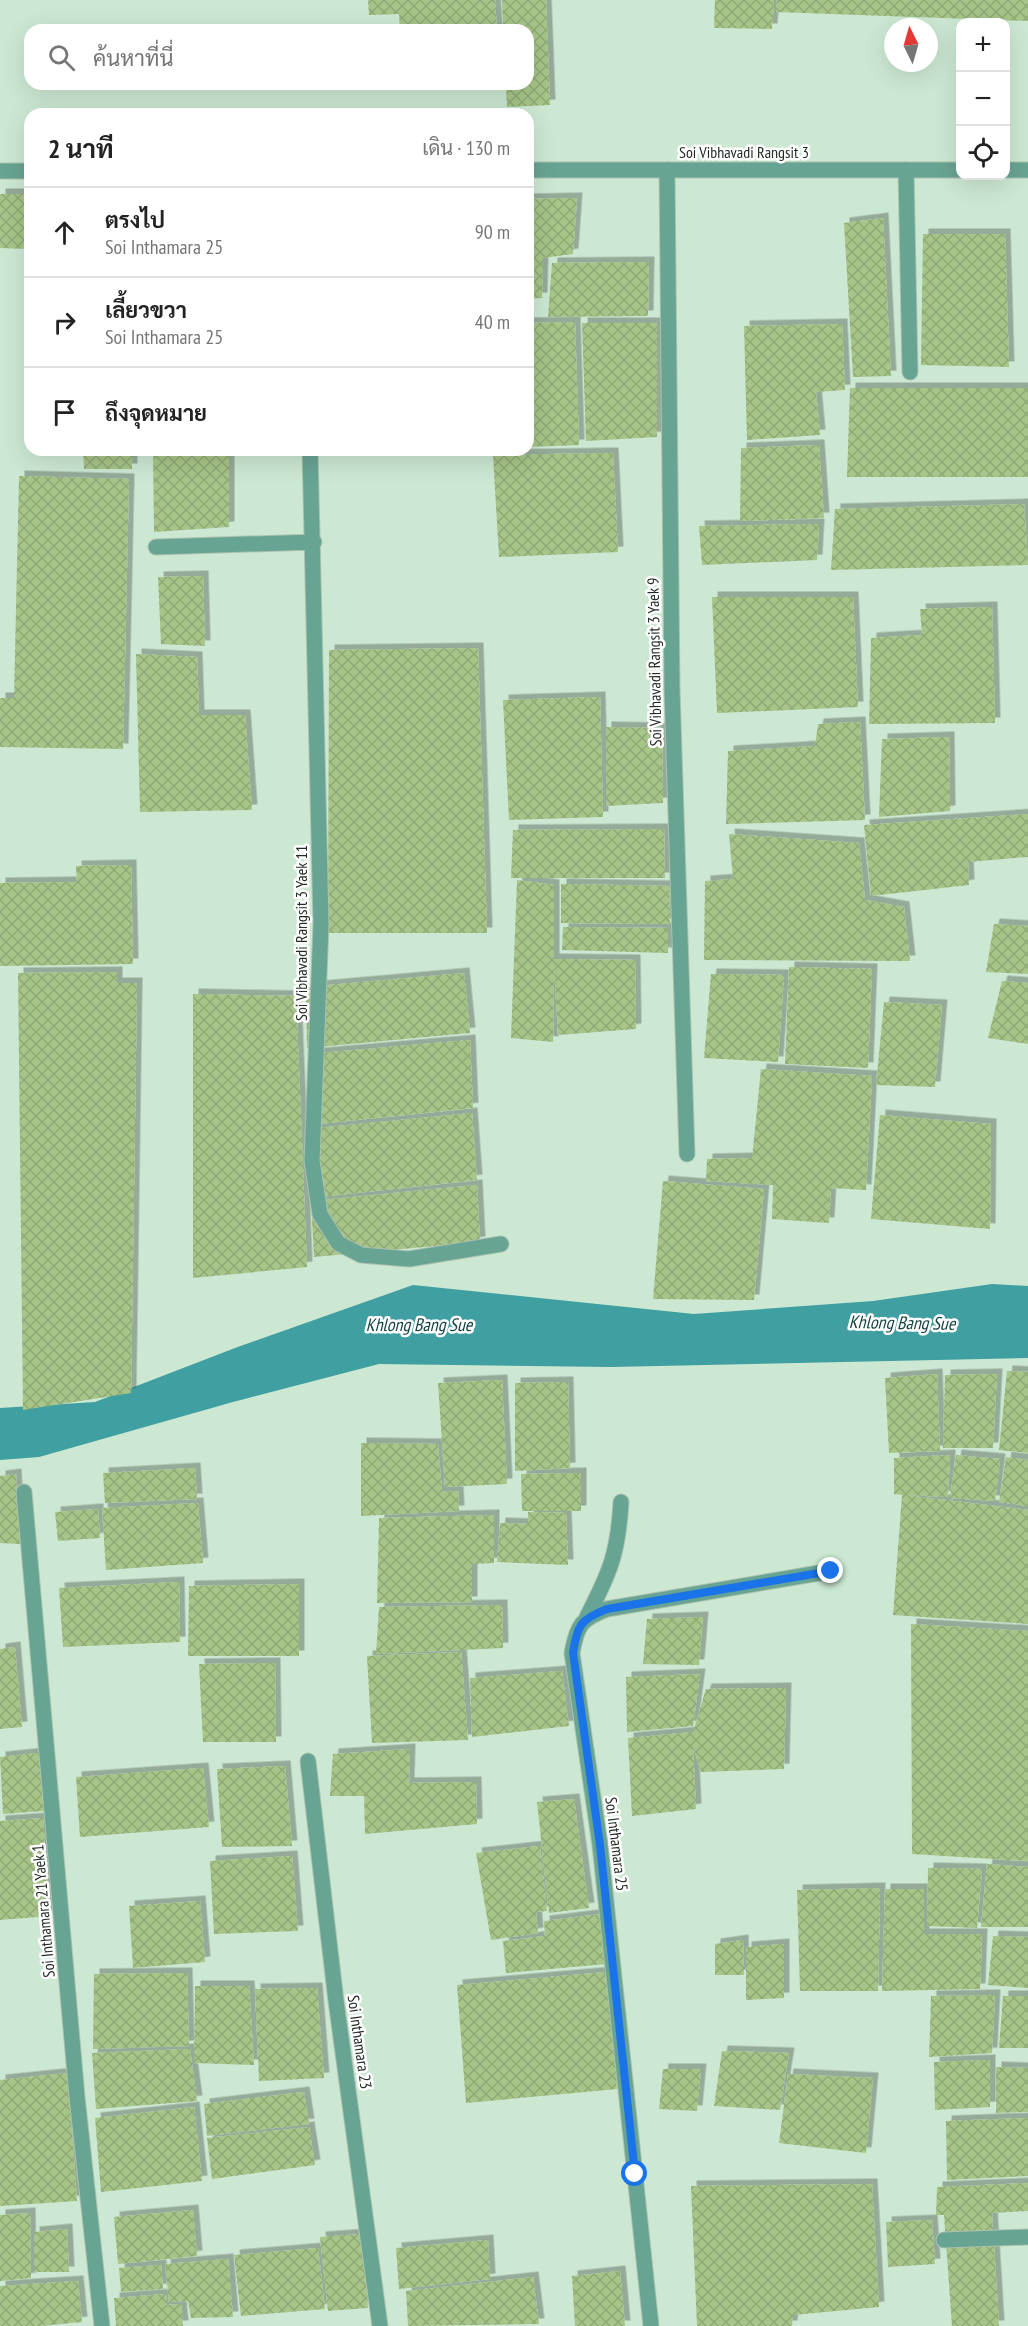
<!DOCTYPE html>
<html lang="th">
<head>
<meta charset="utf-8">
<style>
  :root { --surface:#fff; --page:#f6f6f6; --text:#222; --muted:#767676; --line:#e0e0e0 }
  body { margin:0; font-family:"PT Sans Narrow",Sarabun,sans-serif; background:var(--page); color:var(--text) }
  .controls { position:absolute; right:18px; top:18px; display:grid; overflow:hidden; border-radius:12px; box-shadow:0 6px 24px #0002 }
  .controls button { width:54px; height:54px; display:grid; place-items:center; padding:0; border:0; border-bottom:2px solid var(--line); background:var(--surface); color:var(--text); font:30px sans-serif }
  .compass { position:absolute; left:884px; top:18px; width:54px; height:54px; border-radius:50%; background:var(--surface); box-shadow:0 6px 24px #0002; rotate:355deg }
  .stop { position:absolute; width:18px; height:18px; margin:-14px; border:4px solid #1a73e8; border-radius:50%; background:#fff }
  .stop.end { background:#1a73e8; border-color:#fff; box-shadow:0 2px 6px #0008 }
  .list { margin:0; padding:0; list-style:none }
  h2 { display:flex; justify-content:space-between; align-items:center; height:78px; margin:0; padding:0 24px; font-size:26px }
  h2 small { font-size:20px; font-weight:400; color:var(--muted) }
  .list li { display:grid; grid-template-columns:39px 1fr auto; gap:18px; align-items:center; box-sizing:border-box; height:90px; padding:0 24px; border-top:2px solid var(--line) }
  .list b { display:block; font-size:22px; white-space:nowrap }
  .list p { margin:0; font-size:20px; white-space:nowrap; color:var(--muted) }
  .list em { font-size:20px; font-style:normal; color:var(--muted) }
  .icon { flex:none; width:33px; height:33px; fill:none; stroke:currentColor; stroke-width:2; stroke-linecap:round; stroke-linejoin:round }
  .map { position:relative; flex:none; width:1028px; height:2326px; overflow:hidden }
  .search { position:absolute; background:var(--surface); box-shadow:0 6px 24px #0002; left:24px; top:24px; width:510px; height:66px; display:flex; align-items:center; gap:15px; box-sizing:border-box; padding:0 21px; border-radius:18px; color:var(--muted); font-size:22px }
  .panel { position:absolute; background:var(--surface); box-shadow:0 6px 24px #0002; left:24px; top:108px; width:510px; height:348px; border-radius:18px }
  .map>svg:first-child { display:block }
  .water { fill:#3f9fa1 }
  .building { fill:url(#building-cross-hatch); filter:url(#shadow) }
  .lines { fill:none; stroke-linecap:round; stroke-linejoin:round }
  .service-casing { stroke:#aac2af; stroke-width:17 }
  .minor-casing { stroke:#aac2af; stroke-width:17 }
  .tertiary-casing { stroke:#aac2af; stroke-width:17 }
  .service { stroke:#68a493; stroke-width:15 }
  .minor { stroke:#68a493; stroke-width:15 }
  .tertiary { stroke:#68a493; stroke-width:15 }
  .route { stroke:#1a73e8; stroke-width:8 }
  .labels { text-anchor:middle; stroke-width:5; stroke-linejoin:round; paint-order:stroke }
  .street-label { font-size:16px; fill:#212c24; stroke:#fff }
  .water-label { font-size:18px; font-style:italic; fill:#174344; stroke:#fff }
</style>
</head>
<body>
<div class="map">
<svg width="1028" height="2326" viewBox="0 0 1028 2326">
  <defs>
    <pattern id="building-cross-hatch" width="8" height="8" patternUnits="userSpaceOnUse" patternTransform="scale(1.5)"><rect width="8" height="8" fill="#a7c588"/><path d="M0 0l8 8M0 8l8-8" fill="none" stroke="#8fa975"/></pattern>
    <filter id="shadow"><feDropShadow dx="5.5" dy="-5.5" stdDeviation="0" flood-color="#0004"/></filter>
  </defs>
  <rect width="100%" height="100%" fill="#cce8d2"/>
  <!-- water -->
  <path class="water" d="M992 1284 1028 1286V1358L611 1367 379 1364 233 1402 39 1457 0 1460V1408L95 1402 235 1348 413 1285 694 1314 873 1301Z"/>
  <!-- building -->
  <path class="building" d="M368 0H495L497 30H400L399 14 369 15Z
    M502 0H546L550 105 507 107 506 84H528V30H503Z
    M715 0H774L772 29 714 28Z
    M777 0H1028V21L776 12Z
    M428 84H489V86L428 88Z
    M0 194H30V249L0 248Z
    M577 198 573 254 543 258 542 298 528 299V199Z
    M883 218 891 376 853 377 844 223Z
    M923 234H1005L1009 367 921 365Z
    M649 262 648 316 548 317 552 263Z
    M575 322 579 445 528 447V323Z
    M582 323H657V437L586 441Z
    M842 324 845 390 816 392 820 435 747 440 744 326Z
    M850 388H1028V477H847Z
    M819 445 824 518 740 521 741 448Z
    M83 450H132V469H84Z
    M153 450H229V527L154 532Z
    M613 453 618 552 499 557 493 455Z
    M19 476 129 479 123 749 0 747V698H14Z
    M1024 504 1028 565 831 570 835 509Z
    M819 524 817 560 702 565 699 526Z
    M203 576 205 646 161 644 158 577Z
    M712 597H853L858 707 717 713Z
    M992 607 995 723 869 724 871 638 922 635 920 609Z
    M478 648 487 933H328L329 650Z
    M136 654 197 657 199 715H245L252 810 140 812Z
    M600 697 603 817 509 820 503 700Z
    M860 722 865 820 726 824 728 751 815 746 818 724Z
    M606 727 662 728 663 803 606 806Z
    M949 737 950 811 879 817 882 739Z
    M1028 814V857L968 862 969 885 871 896 864 825Z
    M664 829 665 878H511L513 830Z
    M729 834 859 843 865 900 904 907 910 961 704 960 705 881 733 879Z
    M131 865 133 964 0 966V883L77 882 76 866Z
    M517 880 554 885V959L635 960 636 1029 558 1035 554 966 553 1042 511 1038Z
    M561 884 669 886 670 924 561 923Z
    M994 924 1028 926V974L986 972Z
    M563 927 668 928V953L562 950Z
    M789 967 872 969 868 1068 785 1064Z
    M117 972V983H137L131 1393 23 1410 18 973Z
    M464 973 470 1033 307 1048 306 987Z
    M711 974 784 975 778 1062 704 1058Z
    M1002 981 1028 983V1044L988 1038Z
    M193 994 296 996 307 1267 193 1278Z
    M884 1002 942 1005 935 1087 876 1085Z
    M470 1040 473 1108 308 1125V1054Z
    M761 1069 872 1076 866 1190 831 1188 829 1223 772 1219 773 1185 706 1181 707 1159 752 1158Z
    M472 1113 477 1180 310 1198 308 1129Z
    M880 1115 991 1124 990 1229 871 1219Z
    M663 1181 764 1189 754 1300 653 1299Z
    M477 1185 480 1242 314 1257 311 1201Z
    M1007 1371 1028 1372V1453L999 1450Z
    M937 1374 940 1451 889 1453 885 1378Z
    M997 1374 993 1448H943L945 1375Z
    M502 1380 507 1484 445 1487 438 1383Z
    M568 1382 570 1468 515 1471V1383Z
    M361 1443 438 1444 442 1492 458 1491 459 1511 361 1516Z
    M950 1455 948 1497 905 1495 1028 1510V1624L893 1615 902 1495 894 1494V1458Z
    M956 1455 1000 1459 995 1501 950 1498Z
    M1006 1457 1028 1460V1506L999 1502Z
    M195 1468 197 1499 105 1503 103 1473Z
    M581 1473V1511H522L521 1474Z
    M16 1474 20 1544 0 1543V1476Z
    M198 1503 203 1563 106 1570 102 1508Z
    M98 1509 100 1538 58 1541 55 1512Z
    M528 1512 566 1513 568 1565 497 1562 500 1523 528 1524Z
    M494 1515V1563L472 1564V1602L377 1603 379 1518Z
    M179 1582 180 1642 63 1647 59 1588Z
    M299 1584V1656H188L189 1586Z
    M502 1605 503 1648 376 1654 379 1607Z
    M703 1617 699 1665 643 1664 647 1619Z
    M911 1624 1028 1631V1861L912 1854Z
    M15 1647 22 1727 0 1729V1649Z
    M461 1652 468 1740 372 1743 367 1656Z
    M275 1663 276 1742H203L199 1664Z
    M562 1671 569 1726 472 1737 470 1678Z
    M700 1674 693 1726 627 1732 626 1677Z
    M786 1688 784 1769 701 1772 693 1746 696 1809 632 1816 628 1738 693 1732 706 1689Z
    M410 1749 409 1783 476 1782 477 1824 365 1834 364 1796H330L333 1754Z
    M39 1753 44 1811 3 1814 0 1757Z
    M285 1766 292 1846 222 1847 217 1769Z
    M203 1768 209 1827 80 1837 76 1777Z
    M574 1799 589 1908 549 1913 537 1802Z
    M43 1818 50 1916 0 1920V1821Z
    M540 1846 547 1911 536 1912 538 1933 491 1940 476 1853Z
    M292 1856 298 1931 214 1934 210 1861Z
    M987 1864 1028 1867V1927H981Z
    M928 1868 982 1869 977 1928 927 1926Z
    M880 1888 878 1991H800L797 1890Z
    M885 1889H924V1934H982L980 1989 882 1991Z
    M200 1901 205 1962 133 1968 129 1906Z
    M601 1914 606 1964 506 1973 503 1941 545 1936 544 1921Z
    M993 1936 1028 1937V1988L988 1985Z
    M743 1940 744 1975H715V1944Z
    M784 1944V1998L746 2000V1947Z
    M607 1972 617 2089 466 2103 457 1985Z
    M187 1973 189 2046 93 2049 94 1974Z
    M195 1986H249L254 2065 194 2063Z
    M317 1988 324 2078 259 2081 255 1989Z
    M995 1995 992 2053 929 2057 931 1996Z
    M1003 1996H1028V2048H999Z
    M190 2049 197 2101 96 2109 92 2053Z
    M722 2051 789 2053 780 2110 714 2106Z
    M990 2060V2107L935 2110 934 2062Z
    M996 2067 1028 2068V2112L996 2113Z
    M663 2069H701L697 2111 659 2109Z
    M68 2073 77 2201 0 2206V2080Z
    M788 2074 873 2078 866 2153 779 2143Z
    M304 2092 309 2124 207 2136 204 2104Z
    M194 2107 202 2181 101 2192 95 2118Z
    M1028 2118V2176L947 2180 946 2121Z
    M309 2127 315 2165 212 2179 207 2138Z
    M1028 2183V2211L992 2213 999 2326H952L944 2215H936L937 2187Z
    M872 2184 879 2307 793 2315 792 2326H697L691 2186Z
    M193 2210 197 2256 118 2264 114 2217Z
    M30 2213 31 2278 0 2281V2215Z
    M932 2220 935 2264 888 2267 886 2222Z
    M67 2229 69 2272H34V2232Z
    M361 2234 368 2308 328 2311 320 2237Z
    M488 2240 490 2279 399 2289 396 2248Z
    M318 2248 325 2309 241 2316 234 2255Z
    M228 2259 233 2317 191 2318 188 2301 169 2302 165 2264Z
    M161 2265 163 2289 121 2292 119 2268Z
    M620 2271 625 2326H575L572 2276Z
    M533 2277 539 2324 408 2326 406 2291Z
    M78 2281 82 2322 41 2326H0V2286Z
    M166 2294 167 2305 181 2304 183 2326H116L114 2298Z"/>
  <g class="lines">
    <defs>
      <path id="service" d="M906 170 910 372
        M944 2240 1028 2237"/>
      <path id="minor" d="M667 170 672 690 687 1154
        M310 450 321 924 312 1161 320 1214 338 1243 361 1255 409 1259 501 1244
        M156 547 314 542
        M24 1492 77 2097 102 2326
        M587 1617C610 1572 618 1554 621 1502
        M308 1761 336 2001 380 2326
        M651 2326 600 1845 572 1653C577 1625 581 1619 607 1609L831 1571"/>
      <path id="tertiary" d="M528 170H960
        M1006 170H1028
        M0 171H30"/>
    </defs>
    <!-- service casing -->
    <use href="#service" class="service-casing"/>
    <!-- minor casing -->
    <use href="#minor" class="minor-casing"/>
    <!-- tertiary casing -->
    <use href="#tertiary" class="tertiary-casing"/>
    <!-- service -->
    <use href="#service" class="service"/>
    <!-- minor -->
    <use href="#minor" class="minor"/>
    <!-- tertiary -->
    <use href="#tertiary" class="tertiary"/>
  </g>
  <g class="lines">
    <!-- route -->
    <path class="route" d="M635 2174 600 1845 573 1653C577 1625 581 1619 607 1609L831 1571"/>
  </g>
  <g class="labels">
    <!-- street labels -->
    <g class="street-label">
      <text x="744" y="158">Soi Vibhavadi Rangsit 3</text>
      <text transform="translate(654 662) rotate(-91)" y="6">Soi Vibhavadi Rangsit 3 Yaek 9</text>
      <text transform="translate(301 933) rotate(-90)" y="6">Soi Vibhavadi Rangsit 3 Yaek 11</text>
      <text transform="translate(617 1844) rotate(83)" y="6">Soi Inthamara 25</text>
      <text transform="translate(43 1911) rotate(-95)" y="6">Soi Inthamara 21 Yaek 1</text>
      <text transform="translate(360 2042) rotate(82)" y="6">Soi Inthamara 23</text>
    </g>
    <!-- water labels -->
    <g class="water-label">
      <text transform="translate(902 1323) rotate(1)" y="6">Khlong Bang Sue</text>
      <text x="419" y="1331">Khlong Bang Sue</text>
    </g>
  </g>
</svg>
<div class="controls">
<button>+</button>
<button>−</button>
<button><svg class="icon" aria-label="locate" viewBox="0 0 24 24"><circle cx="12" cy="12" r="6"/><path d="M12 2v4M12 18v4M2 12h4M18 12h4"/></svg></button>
</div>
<svg class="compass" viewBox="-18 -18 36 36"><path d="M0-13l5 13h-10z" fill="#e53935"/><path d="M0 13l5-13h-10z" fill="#767676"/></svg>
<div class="stop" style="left:635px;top:2174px"></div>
<div class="stop end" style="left:831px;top:1571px"></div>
<div class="search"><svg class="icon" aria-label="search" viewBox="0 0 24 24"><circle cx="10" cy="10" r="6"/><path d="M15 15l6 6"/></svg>ค้นหาที่นี่</div>
<section class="panel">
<h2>2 นาที<small>เดิน · 130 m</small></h2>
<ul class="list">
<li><svg class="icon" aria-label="ahead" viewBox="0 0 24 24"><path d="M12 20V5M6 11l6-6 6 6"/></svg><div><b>ตรงไป</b><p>Soi Inthamara 25</p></div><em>90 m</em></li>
<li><svg class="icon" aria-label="right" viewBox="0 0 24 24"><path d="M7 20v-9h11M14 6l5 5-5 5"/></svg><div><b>เลี้ยวขวา</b><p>Soi Inthamara 25</p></div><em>40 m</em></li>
<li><svg class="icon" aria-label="arrive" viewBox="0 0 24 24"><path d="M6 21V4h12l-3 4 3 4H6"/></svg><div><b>ถึงจุดหมาย</b></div></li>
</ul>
</section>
</div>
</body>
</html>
